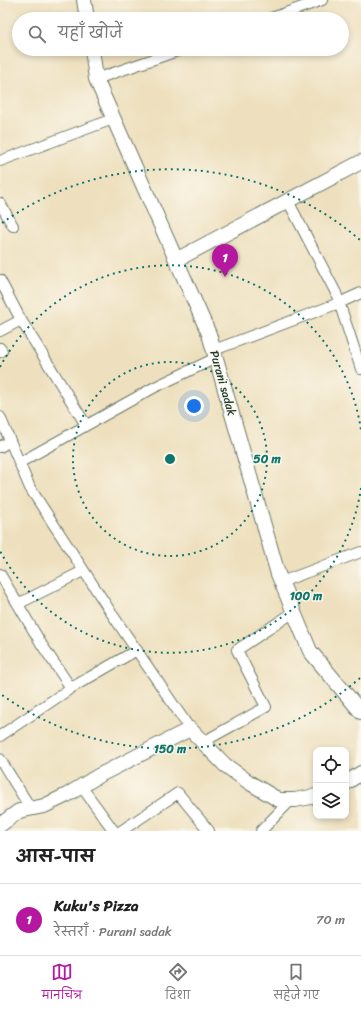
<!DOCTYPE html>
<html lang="hi">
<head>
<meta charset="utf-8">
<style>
  :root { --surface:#fff; --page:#f2f2f2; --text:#222; --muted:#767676; --line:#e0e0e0; --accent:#b5179e }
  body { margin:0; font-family:Sriracha,"Playpen Sans Deva",sans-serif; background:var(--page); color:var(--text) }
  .controls { position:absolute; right:12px; bottom:12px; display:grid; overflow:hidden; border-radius:8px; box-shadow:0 2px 6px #0003 }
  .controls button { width:36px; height:36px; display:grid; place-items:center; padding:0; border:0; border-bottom:1px solid var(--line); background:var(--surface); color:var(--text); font:20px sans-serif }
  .you { position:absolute; left:194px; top:406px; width:14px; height:14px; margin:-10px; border:3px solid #fff; border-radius:50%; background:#1a73e8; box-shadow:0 0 0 6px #1a73e833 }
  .badge { display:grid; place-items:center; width:26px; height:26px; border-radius:50%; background:var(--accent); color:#fff; font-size:13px; font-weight:700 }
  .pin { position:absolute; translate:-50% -33px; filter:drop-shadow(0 1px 2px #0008) }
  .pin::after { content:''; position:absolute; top:21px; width:14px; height:12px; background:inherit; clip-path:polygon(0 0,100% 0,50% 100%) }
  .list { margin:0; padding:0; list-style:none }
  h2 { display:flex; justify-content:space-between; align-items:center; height:52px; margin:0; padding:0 16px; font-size:17px }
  h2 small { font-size:13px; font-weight:400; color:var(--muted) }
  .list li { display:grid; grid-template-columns:26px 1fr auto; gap:12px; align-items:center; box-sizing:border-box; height:72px; padding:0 16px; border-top:1px solid var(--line) }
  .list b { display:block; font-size:15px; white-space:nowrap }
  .list p { margin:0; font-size:13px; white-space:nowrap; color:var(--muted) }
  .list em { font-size:13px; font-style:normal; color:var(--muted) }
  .icon { flex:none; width:22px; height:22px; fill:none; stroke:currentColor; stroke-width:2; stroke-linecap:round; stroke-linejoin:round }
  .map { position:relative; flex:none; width:361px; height:831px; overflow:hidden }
  .search { position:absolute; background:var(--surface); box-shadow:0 2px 6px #0003; left:12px; right:12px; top:12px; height:44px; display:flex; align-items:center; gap:10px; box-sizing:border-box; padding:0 14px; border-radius:22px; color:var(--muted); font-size:15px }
  .sheet { height:124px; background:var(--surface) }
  nav { display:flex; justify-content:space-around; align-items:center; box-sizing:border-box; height:56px; border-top:1px solid var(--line); background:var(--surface); font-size:11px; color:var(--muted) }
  nav a { display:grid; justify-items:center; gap:2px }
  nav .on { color:var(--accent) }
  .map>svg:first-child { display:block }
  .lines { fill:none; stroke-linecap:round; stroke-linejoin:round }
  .street-casing { stroke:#677664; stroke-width:12 }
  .secondary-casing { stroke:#677664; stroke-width:16 }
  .street { stroke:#fff; stroke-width:10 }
  .secondary { stroke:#fff; stroke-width:14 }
  .ring { fill:none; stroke:#0f766e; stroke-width:2; stroke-dasharray:2 4 }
  .labels { text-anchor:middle; stroke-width:3; stroke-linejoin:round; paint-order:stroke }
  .street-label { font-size:12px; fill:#1f3d34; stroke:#fbf7ec }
  .centre { fill:#0f766e; stroke:#fbf7ec; stroke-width:2 }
  .ring-label { font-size:12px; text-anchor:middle; font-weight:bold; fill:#0f766e; stroke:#fbf7ec; stroke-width:3; stroke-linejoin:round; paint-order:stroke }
</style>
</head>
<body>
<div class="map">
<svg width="361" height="831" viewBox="0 0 361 831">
  <rect width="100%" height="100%" fill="#fbf7ec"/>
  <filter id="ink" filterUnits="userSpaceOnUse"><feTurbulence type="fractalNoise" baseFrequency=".025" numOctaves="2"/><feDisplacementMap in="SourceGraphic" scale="8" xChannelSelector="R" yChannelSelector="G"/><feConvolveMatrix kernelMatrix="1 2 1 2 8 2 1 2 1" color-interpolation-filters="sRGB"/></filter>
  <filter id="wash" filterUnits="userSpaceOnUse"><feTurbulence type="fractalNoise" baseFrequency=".012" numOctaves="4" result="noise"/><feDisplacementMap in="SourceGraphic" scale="16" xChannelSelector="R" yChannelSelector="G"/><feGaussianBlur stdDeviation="0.9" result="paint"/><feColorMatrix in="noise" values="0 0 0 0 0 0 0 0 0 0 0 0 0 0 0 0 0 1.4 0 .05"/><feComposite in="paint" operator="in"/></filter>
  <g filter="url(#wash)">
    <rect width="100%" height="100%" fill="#eee0be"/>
  </g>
  <g filter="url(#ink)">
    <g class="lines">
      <defs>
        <path id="street" d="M269 19 322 0
          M96 79 183 49
          M0 161 113 119
          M288 201 336 293 361 369
          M0 203 13 226
          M0 280 21 320 0 331
          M21 320 86 425
          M0 348 2 351 0 352
          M214 350 339 303 361 293
          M0 417 30 488 112 614 190 729
          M0 447 10 441
          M19 463 155 387 216 358
          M0 574 42 645 71 688
          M281 582 361 552
          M18 604 83 571
          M0 736 71 688 137 650
          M203 742 266 707 237 650 294 612
          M0 759 31 809
          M81 786 114 831
          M121 831 178 793 209 831
          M261 831 291 800"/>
        <path id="secondary" d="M84 0 87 19
          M92 49 96 79 209 334 278 574 310 651 361 712
          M176 260 361 162
          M346 783 361 773
          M0 825 19 811 44 806 67 795 98 776 190 729 225 765 250 783 279 800H295L316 796"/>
      </defs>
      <!-- street casing -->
      <use href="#street" class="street-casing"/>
      <!-- secondary casing -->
      <use href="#secondary" class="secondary-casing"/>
      <!-- street -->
      <use href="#street" class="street"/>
      <!-- secondary -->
      <use href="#secondary" class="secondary"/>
    </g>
  </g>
  <!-- distance rings -->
  <g class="ring">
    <circle cx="170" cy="459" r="97"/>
    <path d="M361 488A193 193 0 0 1 0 551M0 367A193 193 0 0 1 361 430"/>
    <path d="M360 678A290 290 0 0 1 2 695M2 223A290 290 0 0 1 360 240"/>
  </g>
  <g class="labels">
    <!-- street labels -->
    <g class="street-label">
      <text transform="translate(223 383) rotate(74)" y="4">Purani sadak</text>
    </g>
  </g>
  <circle cx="170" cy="459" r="6" class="centre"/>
  <g class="ring-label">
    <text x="267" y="463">50 m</text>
    <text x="306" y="600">100 m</text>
    <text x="170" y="753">150 m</text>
  </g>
</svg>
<div class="controls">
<button><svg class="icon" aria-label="locate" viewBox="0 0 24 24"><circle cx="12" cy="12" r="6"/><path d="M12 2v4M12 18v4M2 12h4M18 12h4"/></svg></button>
<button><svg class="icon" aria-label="layers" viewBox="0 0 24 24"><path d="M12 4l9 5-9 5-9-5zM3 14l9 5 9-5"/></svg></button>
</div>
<div class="you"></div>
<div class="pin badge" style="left:225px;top:277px">1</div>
<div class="search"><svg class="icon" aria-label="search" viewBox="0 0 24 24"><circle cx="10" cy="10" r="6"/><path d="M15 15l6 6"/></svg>यहाँ खोजें</div>
</div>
<section class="sheet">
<h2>आस-पास<small></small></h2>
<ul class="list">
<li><span class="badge">1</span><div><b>Kuku's Pizza</b><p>रेस्तराँ · Purani sadak</p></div><em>70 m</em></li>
</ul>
</section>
<nav>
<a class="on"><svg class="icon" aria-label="map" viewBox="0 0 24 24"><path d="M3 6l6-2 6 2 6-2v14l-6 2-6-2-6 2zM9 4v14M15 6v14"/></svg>मानचित्र</a>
<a><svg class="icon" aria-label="directions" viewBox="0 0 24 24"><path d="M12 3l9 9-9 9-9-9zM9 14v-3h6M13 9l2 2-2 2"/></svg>दिशा</a>
<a><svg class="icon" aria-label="saved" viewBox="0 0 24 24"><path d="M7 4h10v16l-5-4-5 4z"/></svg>सहेजे गए</a>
</nav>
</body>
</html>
